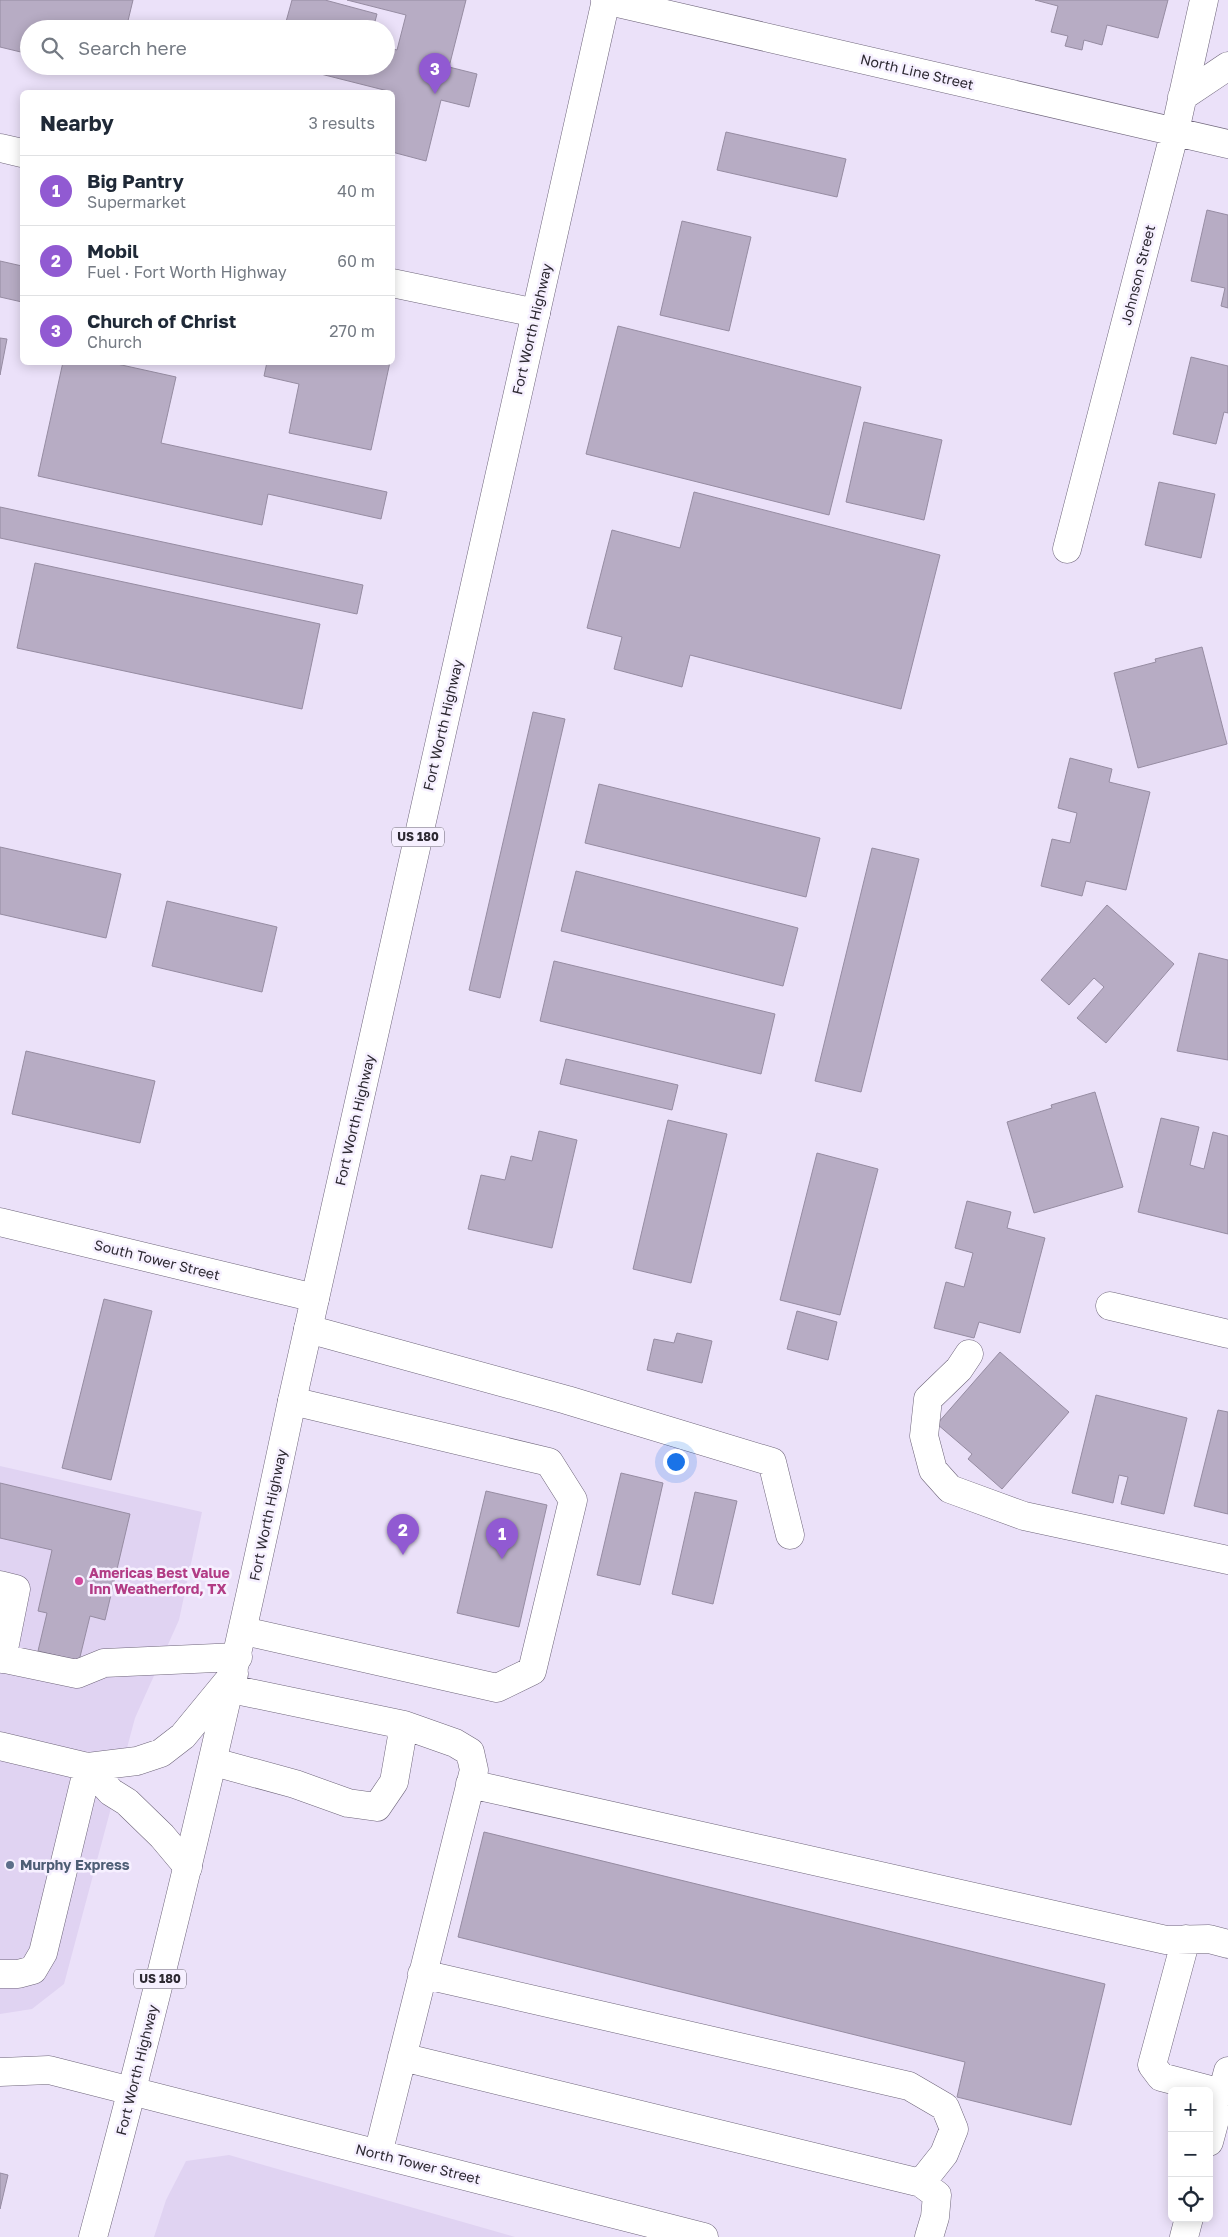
<!DOCTYPE html>
<html lang="en">
<head>
<meta charset="utf-8">
<style>
  :root { --surface:#fff; --page:#f2f2f3; --text:#1f2937; --muted:#747a83; --line:#e0e1e3; --accent:#915ad2 }
  body { margin:0; font-family:"Golos Text",sans-serif; background:var(--page); color:var(--text) }
  .controls { position:absolute; right:15px; bottom:15px; display:grid; overflow:hidden; border-radius:8px; box-shadow:0 2px 12px #0003 }
  .controls button { width:45px; height:45px; display:grid; place-items:center; padding:0; border:0; border-bottom:1px solid var(--line); background:var(--surface); color:var(--text); font:25px sans-serif }
  .you { position:absolute; left:675px; top:1461px; width:18px; height:18px; margin:-12px; border:4px solid #fff; border-radius:50%; background:#1a73e8; box-shadow:0 0 0 8px #1a73e833 }
  .badge { display:grid; place-items:center; width:32px; height:32px; border-radius:50%; background:var(--accent); color:#fff; font-size:16px; font-weight:700 }
  .pin { position:absolute; translate:-50% -41px; filter:drop-shadow(0 1px 2px #0008) }
  .pin::after { content:''; position:absolute; top:26px; width:18px; height:15px; background:inherit; clip-path:polygon(0 0,100% 0,50% 100%) }
  .list { margin:0; padding:0; list-style:none }
  h2 { display:flex; justify-content:space-between; align-items:center; height:65px; margin:0; padding:0 20px; font-size:21px }
  h2 small { font-size:16px; font-weight:400; color:var(--muted) }
  .list li { display:grid; grid-template-columns:32px 1fr auto; gap:15px; align-items:center; box-sizing:border-box; height:70px; padding:0 20px; border-top:1px solid var(--line) }
  .list b { display:block; font-size:19px; white-space:nowrap }
  .list p { margin:0; font-size:16px; white-space:nowrap; color:var(--muted) }
  .list em { font-size:16px; font-style:normal; color:var(--muted) }
  .icon { flex:none; width:28px; height:28px; fill:none; stroke:currentColor; stroke-width:2; stroke-linecap:round; stroke-linejoin:round }
  .map { position:relative; flex:none; width:1228px; height:2237px; overflow:hidden }
  .search { position:absolute; background:var(--surface); box-shadow:0 2px 12px #0003; left:20px; top:20px; width:375px; height:55px; display:flex; align-items:center; gap:12px; box-sizing:border-box; padding:0 18px; border-radius:28px; color:var(--muted); font-size:19px }
  .panel { position:absolute; background:var(--surface); box-shadow:0 2px 12px #0003; left:20px; top:90px; width:375px; height:275px; border-radius:8px }
  .map>svg:first-child { display:block }
  .built { fill:#e0d3f2 }
  .building { fill:#b7acc4; stroke:#968ca2 }
  .lines { fill:none; stroke-linecap:round; stroke-linejoin:round }
  .minor-casing { stroke:#6e657a; stroke-width:29 }
  .major-casing { stroke:#6e657a; stroke-width:29 }
  .minor { stroke:#fff; stroke-width:28 }
  .major { stroke:#fff; stroke-width:28 }
  .hotel-dot { fill:#d1479c; stroke:#f6f0ff; stroke-width:2 }
  .service-dot { fill:#5c6f8a; stroke:#f6f0ff; stroke-width:2 }
  .labels { text-anchor:middle; stroke-width:5; stroke-linejoin:round; paint-order:stroke }
  .shield { fill:#f6f0ff; stroke:#696570; stroke-width:1 }
  .shield-label { font-size:12px; font-weight:bold; fill:#2d2932 }
  .street-label { font-size:14px; fill:#2d2932; stroke:#f6f0ff }
  .hotel-label { font-size:14px; font-weight:bold; fill:#b23c85; stroke:#f6f0ff; text-anchor:start }
  .service-label { font-size:14px; font-weight:bold; fill:#4e5e75; stroke:#f6f0ff; text-anchor:start }
</style>
</head>
<body>
<div class="map">
<svg width="1228" height="2237" viewBox="0 0 1228 2237">
  <rect width="100%" height="100%" fill="#ebe1f9"/>
  <!-- built -->
  <path class="built" d="M0 1466 202 1512 179 1620 135 1718 64 1984 32 2009 0 2014Z
    M229 2155 515 2237H154L166 2200 186 2161Z"/>
  <!-- building -->
  <path class="building" d="M0 0H133L126 29H29V54L0 47Z
    M292 0H325L377 14 373 29H284Z
    M347 0H466L449 67 477 74 469 107 441 100 426 161 392 152V92L289 66H386V47L397 50 406 15Z
    M1035 0H1168L1158 38 1107 25 1102 45 1084 40 1082 50 1065 46 1068 36 1051 32 1058 6Z
    M83 66H117L116 74Z
    M726 132 846 159 837 197 717 170Z
    M1207 210 1228 215V308L1221 306 1225 288 1191 281Z
    M682 221 751 237 729 331 660 315Z
    M0 261 22 266V302L0 297Z
    M618 326 861 387 829 515 586 454Z
    M0 338 7 339 0 375Z
    M1191 357 1228 366V413L1224 412 1216 444 1173 434Z
    M63 362H108L176 377 161 443 387 492 381 519 268 494 262 525 38 476Z
    M267 362H390L371 450 289 433 299 384 264 376Z
    M864 422 942 440 924 520 846 502Z
    M1159 482 1215 494 1201 558 1145 545Z
    M694 492 940 555 901 709 690 655 682 687 614 669 622 637 587 628 612 530 680 548Z
    M0 507 363 585 357 614 0 538Z
    M35 563 320 624 302 709 17 648Z
    M1202 647 1227 744 1138 768 1114 673 1156 662 1155 659Z
    M533 712 565 719 500 998 469 990Z
    M1070 758 1112 769 1109 782 1150 792 1126 890 1086 881 1082 896 1041 886 1052 839 1070 843 1077 813 1058 808Z
    M599 784 820 838 806 897 585 843Z
    M0 847 121 874 106 938 0 914Z
    M872 848 919 859 861 1092 815 1081Z
    M576 871 798 928 783 986 561 931Z
    M167 901 277 927 262 992 152 966Z
    M1107 905 1174 964 1106 1043 1077 1018 1104 987 1094 978 1069 1005 1041 980Z
    M1199 953 1228 960V1060L1177 1051Z
    M554 961 775 1014 761 1074 540 1021Z
    M26 1051 155 1081 140 1143 12 1114Z
    M566 1059 678 1085 672 1110 560 1084Z
    M1095 1092 1123 1187 1034 1213 1007 1122 1052 1108 1051 1105Z
    M1161 1118 1199 1127 1190 1165 1204 1169 1213 1132 1228 1136V1234L1138 1212Z
    M668 1120 727 1134 691 1283 633 1269Z
    M539 1131 577 1140 552 1248 468 1229 481 1175 505 1180 511 1156 532 1161Z
    M817 1153 878 1169 840 1315 780 1300Z
    M967 1201 1011 1212 1007 1228 1045 1238 1020 1333 979 1322 974 1338 934 1328 946 1282 964 1287 973 1253 955 1248Z
    M104 1299 152 1311 111 1480 62 1468Z
    M797 1311 837 1322 828 1360 787 1349Z
    M677 1333 712 1341 702 1383 647 1370 654 1339 674 1343Z
    M1000 1352 1069 1412 1002 1489 968 1459 972 1454 937 1424Z
    M1096 1395 1187 1418 1164 1514 1121 1504 1128 1477 1119 1475 1113 1503 1072 1493Z
    M1218 1410 1228 1412V1514L1194 1506Z
    M621 1473 663 1483 640 1585 597 1575Z
    M0 1483 130 1514 105 1620 90 1616 79 1661 38 1651 47 1613 38 1611 52 1550 0 1538Z
    M486 1491 547 1505 519 1627 457 1613Z
    M695 1492 737 1501 713 1604 672 1594Z
    M484 1832 1105 1984 1071 2125 957 2097 965 2062 458 1937Z
    M0 2173 8 2175 0 2209Z"/>
  <g class="lines">
    <defs>
      <path id="minor" d="M605 0 1228 144
        M1182 97 1228 66
        M0 148 22 153
        M392 283 536 313
        M1067 549 1175 131 1204 0
        M0 1222 315 1298
        M1110 1306 1228 1334
        M308 1329 567 1400 772 1462 790 1535
        M969 1354 959 1369 928 1399 924 1436 933 1470 950 1489 1024 1516 1228 1560
        M0 1585 16 1589 2 1659
        M244 1631 497 1688 532 1671 573 1500 549 1462 292 1401
        M0 1658 77 1674 104 1663 238 1657
        M231 1689 404 1725 455 1743 470 1752 474 1770 378 2154
        M0 1746 88 1767 137 1761 161 1753 183 1736 234 1674
        M214 1762 295 1784 348 1803 377 1807 394 1782 404 1725
        M88 1767 111 1792 127 1802 162 1836 188 1867
        M470 1784 1166 1940 1209 1939 1228 1944
        M1186 1939 1152 2065 1161 2077 1222 2093
        M0 1974H18L33 1970 43 1953 88 1767
        M422 1974 909 2086 945 2107 954 2129 944 2154 921 2183
        M402 2057 921 2183 937 2195 935 2217 929 2237
        M0 2072 49 2070 704 2237
        M1209 2142 1228 2071
        M1184 2237 1189 2218"/>
      <path id="major" d="M93 2237C168 1960 233 1682 292 1401L606 0"/>
    </defs>
    <!-- minor casing -->
    <use href="#minor" class="minor-casing"/>
    <!-- major casing -->
    <use href="#major" class="major-casing"/>
    <!-- minor -->
    <use href="#minor" class="minor"/>
    <!-- major -->
    <use href="#major" class="major"/>
  </g>
  <!-- markers -->
  <circle class="hotel-dot" cx="79" cy="1581" r="5"/>
  <circle class="service-dot" cx="10" cy="1865" r="5"/>
  <g class="labels">
    <!-- shield labels -->
    <g class="shield">
      <rect x="392" y="827.5" width="52" height="19" rx="4"/>
      <rect x="134" y="1969.5" width="52" height="19" rx="4"/>
    </g>
    <g class="shield-label">
      <text x="418" y="841">US 180</text>
      <text x="160" y="1983">US 180</text>
    </g>
    <!-- street labels -->
    <g class="street-label">
      <text transform="translate(917 72) rotate(13)" y="5">North Line Street</text>
      <text transform="translate(1138 275) rotate(-76)" y="5">Johnson Street</text>
      <text transform="translate(532 329) rotate(-77)" y="5">Fort Worth Highway</text>
      <text transform="translate(443 725) rotate(-77)" y="5">Fort Worth Highway</text>
      <text transform="translate(355 1120) rotate(-77)" y="5">Fort Worth Highway</text>
      <text transform="translate(157 1260) rotate(14)" y="5">South Tower Street</text>
      <text transform="translate(268 1515) rotate(-78)" y="5">Fort Worth Highway</text>
      <text transform="translate(137 2070) rotate(-76)" y="5">Fort Worth Highway</text>
      <text transform="translate(418 2164) rotate(14)" y="5">North Tower Street</text>
    </g>
    <!-- hotel labels -->
    <g class="hotel-label">
      <text x="89" y="1578">Americas Best Value<tspan x="89" dy="16">Inn Weatherford, TX</tspan></text>
    </g>
    <!-- service labels -->
    <g class="service-label">
      <text x="20" y="1870">Murphy Express</text>
    </g>
  </g>
</svg>
<div class="controls">
<button>+</button>
<button>−</button>
<button><svg class="icon" aria-label="locate" viewBox="0 0 24 24"><circle cx="12" cy="12" r="6"/><path d="M12 2v4M12 18v4M2 12h4M18 12h4"/></svg></button>
</div>
<div class="you"></div>
<div class="pin badge" style="left:502px;top:1559px">1</div>
<div class="pin badge" style="left:403px;top:1555px">2</div>
<div class="pin badge" style="left:435px;top:94px">3</div>
<div class="search"><svg class="icon" aria-label="search" viewBox="0 0 24 24"><circle cx="10" cy="10" r="6"/><path d="M15 15l6 6"/></svg>Search here</div>
<section class="panel">
<h2>Nearby<small>3 results</small></h2>
<ul class="list">
<li><span class="badge">1</span><div><b>Big Pantry</b><p>Supermarket</p></div><em>40 m</em></li>
<li><span class="badge">2</span><div><b>Mobil</b><p>Fuel · Fort Worth Highway</p></div><em>60 m</em></li>
<li><span class="badge">3</span><div><b>Church of Christ</b><p>Church</p></div><em>270 m</em></li>
</ul>
</section>
</div>
</body>
</html>
